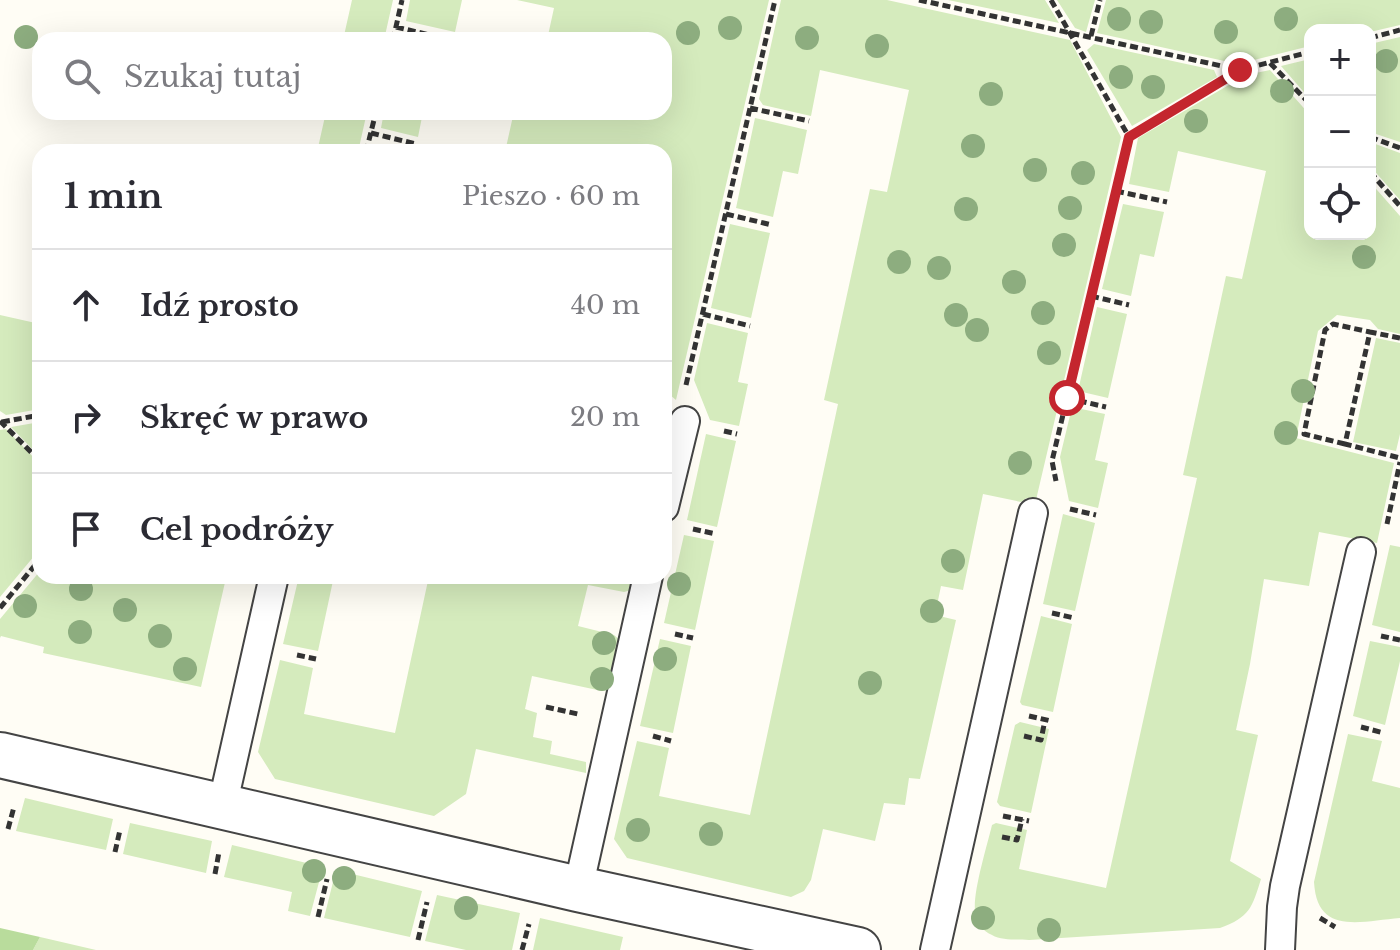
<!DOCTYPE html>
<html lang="pl">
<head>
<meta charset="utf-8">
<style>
  :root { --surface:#fff; --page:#f2f2f3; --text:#2b2b33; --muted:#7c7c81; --line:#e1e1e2 }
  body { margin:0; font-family:"Libre Baskerville",serif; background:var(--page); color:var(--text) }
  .controls { position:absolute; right:24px; top:24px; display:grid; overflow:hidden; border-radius:16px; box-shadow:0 8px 32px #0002 }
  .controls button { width:72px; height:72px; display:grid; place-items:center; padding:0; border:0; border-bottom:2px solid var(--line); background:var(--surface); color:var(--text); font:40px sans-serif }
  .stop { position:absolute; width:24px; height:24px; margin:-18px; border:6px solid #c4262e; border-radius:50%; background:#fff }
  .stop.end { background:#c4262e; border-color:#fff; box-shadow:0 2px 8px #0008 }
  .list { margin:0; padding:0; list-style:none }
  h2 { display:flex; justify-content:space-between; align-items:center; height:104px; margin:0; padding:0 32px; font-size:34px }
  h2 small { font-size:26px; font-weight:400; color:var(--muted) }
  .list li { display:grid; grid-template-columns:52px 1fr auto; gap:24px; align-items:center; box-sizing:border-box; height:112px; padding:0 32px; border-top:2px solid var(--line) }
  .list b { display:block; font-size:30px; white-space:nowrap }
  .list em { font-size:26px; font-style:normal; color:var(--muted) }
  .icon { flex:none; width:44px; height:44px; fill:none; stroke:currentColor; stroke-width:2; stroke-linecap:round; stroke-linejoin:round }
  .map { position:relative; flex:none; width:1400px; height:950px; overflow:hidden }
  .search { position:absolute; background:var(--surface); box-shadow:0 8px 32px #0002; left:32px; top:32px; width:640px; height:88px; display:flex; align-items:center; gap:20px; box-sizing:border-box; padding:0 28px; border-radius:24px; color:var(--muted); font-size:30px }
  .panel { position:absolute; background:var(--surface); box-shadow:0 8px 32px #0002; left:32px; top:144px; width:640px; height:440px; border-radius:24px }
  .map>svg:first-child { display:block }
  .green { fill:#d5ebbd }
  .forest { fill:#b9dc9c }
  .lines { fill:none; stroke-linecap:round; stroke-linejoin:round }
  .lane-casing { stroke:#444; stroke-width:32 }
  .street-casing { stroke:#444; stroke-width:48 }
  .path { stroke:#333; stroke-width:5; stroke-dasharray:8 4; stroke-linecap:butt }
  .lane { stroke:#fff; stroke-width:28 }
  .street { stroke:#fff; stroke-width:44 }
  .tree { fill:#8dad7f }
  .route { stroke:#c4262e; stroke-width:10 }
</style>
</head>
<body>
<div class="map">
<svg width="1400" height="950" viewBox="0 0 1400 950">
  <rect width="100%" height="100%" fill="#fffdf5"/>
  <!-- green -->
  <path class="green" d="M352 0H393L384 40H343Z
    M410 0H462L455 32 406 21Z
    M517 0H769L676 400 664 390V152H505L513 116 529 119 531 112H664V40H547L554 8Z
    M781 0H887L1070 40 1121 137 1036 500 1027 498 1021 502 983 494 963 590 941 586 935 615 956 620 920 779 909 778 905 805 884 803 875 841 823 829 811 880 804 891 791 897 627 858 614 839 637 741 669 748 659 796 750 815 838 404 824 400 870 189 887 192 909 90 820 70 811 116 763 105 759 99Z
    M948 0H1045L1059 23Z
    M1057 0H1095L1086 32 1075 28Z
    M1106 0H1400V25L1370 32V30H1310V46L1238 64 1097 33Z
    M1400 37V142L1370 132V44Z
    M1094 44 1214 70 1217 77 1132 126 1087 50Z
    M1310 59V99L1281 66Z
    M1270 70 1310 115V234H1370V182L1400 216V334L1378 329 1370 320 1337 315 1318 331 1296 438 1394 463 1377 543 1319 532 1309 586 1264 579 1250 664 1236 730 1258 735 1230 861 1261 879C1252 908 1250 917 1220 928L1029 940C1017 939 1002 941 992 935 982 931 976 922 975 911 973 891 987 846 992 825L996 823 1027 830 1019 869 1106 888 1197 478 1183 475 1226 276 1242 279 1266 171 1178 151 1169 192 1129 184 1138 138 1246 75Z
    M326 112H367L358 152H317Z
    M384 112H423L418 137 381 128Z
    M755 118 807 130 798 174 783 171 773 217 736 208Z
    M1370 142 1400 153V200L1370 166Z
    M1123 204 1164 212 1154 257 1140 254 1131 296 1102 289Z
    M730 224 770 233 751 318 711 308Z
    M1097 307 1127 314 1108 398 1078 391Z
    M0 315 40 324V409L6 415 0 411Z
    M707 323 748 333 738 382 748 384 739 426 710 420 694 380Z
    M1376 338 1400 343V434L1396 451 1353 442Z
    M1072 407 1105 414 1095 460 1108 463 1098 508 1069 501 1060 457Z
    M40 422V457L11 427Z
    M6 429 40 464V549L0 597V430Z
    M706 434 736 441 717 527 687 520Z
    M1063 514 1095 523 1075 611 1043 604Z
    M684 535 714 541 695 630 664 623Z
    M1390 545 1400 547V632L1372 625Z
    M40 571V576H169L206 580 226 578 201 687 43 653 44 647 1 636 0 638V619Z
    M299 576H334L318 651 283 644Z
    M429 576H634L631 590 624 592 588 585 578 626 614 635 621 641 611 687 602 691 532 676 525 709 537 713 533 737 552 741 550 754 586 762V773L476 749 466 794 434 816 275 779 258 752 280 660 313 668 304 714 395 733Z
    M1041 616 1072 624 1053 712 1022 705 1020 702Z
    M660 639 691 646 673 733 640 726Z
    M1370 641 1400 647V661L1385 725 1353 716Z
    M1020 722 1049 729 1031 813 1000 806 997 802 1015 725Z
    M1348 734 1382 741 1372 781 1400 788V918C1361 921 1317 936 1314 882Z
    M25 798 113 819 106 850 16 831Z
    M130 823 212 841 206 873 123 854Z
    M232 845 323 867 310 916 288 911 292 892 224 877Z
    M336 870 422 891 410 937 324 918Z
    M437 895 520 913 512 950H466L425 941Z
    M540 918 623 937 620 950H533Z
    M40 937 96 950H33Z"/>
  <!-- forest -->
  <path class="forest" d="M0 928 40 937 33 950H0Z"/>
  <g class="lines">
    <defs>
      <path id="lane" d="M664 507 685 421
        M222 807 274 576
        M578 889 648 576
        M935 950 1033 513
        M1280 950 1282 907 1285 886 1361 552"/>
      <path id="street" d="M0 755 578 889 858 950"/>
    </defs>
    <!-- lane casing -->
    <use href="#lane" class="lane-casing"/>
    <!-- street casing -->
    <use href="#street" class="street-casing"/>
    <!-- path -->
    <path class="path" d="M919 0 1240 70 1310 52
      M1051 0 1129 137 1052 461 1056 481
      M396 27 451 40
      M1091 36 1100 0
      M1370 38 1400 30
      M393 40 402 0
      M1270 63 1310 104
      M750 108 809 121
      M371 133 416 144
      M1129 137 1240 70
      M1370 137 1400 148
      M366 152 376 112
      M1370 172 1400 206
      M1116 191 1167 202
      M726 214 772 225
      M1091 296 1129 305
      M703 314 750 326
      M1400 338 1370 332 1345 444 1400 458
      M686 385 775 0
      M1067 398 1106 407
      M0 421 40 461
      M2 422 40 415
      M724 431 737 434
      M1345 444 1304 434 1325 330 1333 324 1370 332
      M1070 509 1096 515
      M1387 524 1400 462
      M693 529 716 534
      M181 576 227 577
      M0 608 40 559
      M1052 613 1074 618
      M675 634 693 638
      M1381 636 1400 640
      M297 655 316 659
      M546 707 578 714
      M1029 716 1051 721
      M1361 727 1384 733
      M653 736 671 741
      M1024 736 1041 740 1045 720
      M1003 816 1029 821
      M8 829 14 807
      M1002 837 1017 840 1022 819
      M115 852 120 830
      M215 874 219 852
      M318 917 327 879
      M1320 918 1335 927
      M418 940 427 902
      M522 950 529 924"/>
    <!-- lane -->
    <use href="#lane" class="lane"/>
    <!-- street -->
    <use href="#street" class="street"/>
  </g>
  <!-- trees -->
  <g class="tree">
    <circle cx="1119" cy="19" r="12"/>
    <circle cx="1286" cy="19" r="12"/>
    <circle cx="1151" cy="22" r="12"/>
    <circle cx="730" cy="28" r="12"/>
    <circle cx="1226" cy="32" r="12"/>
    <circle cx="688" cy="33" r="12"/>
    <circle cx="26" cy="37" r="12"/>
    <circle cx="807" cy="38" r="12"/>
    <circle cx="877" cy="46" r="12"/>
    <circle cx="1386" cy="61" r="12"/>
    <circle cx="1121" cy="77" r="12"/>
    <circle cx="1153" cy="87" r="12"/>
    <circle cx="1282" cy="91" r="12"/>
    <circle cx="991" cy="94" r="12"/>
    <circle cx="1196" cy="121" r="12"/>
    <circle cx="973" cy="146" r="12"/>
    <circle cx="1035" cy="170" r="12"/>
    <circle cx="1083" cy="173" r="12"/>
    <circle cx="1070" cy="208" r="12"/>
    <circle cx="966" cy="209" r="12"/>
    <circle cx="1064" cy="245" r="12"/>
    <circle cx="1364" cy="257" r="12"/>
    <circle cx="899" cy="262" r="12"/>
    <circle cx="939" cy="268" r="12"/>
    <circle cx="1014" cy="282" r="12"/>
    <circle cx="1043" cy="313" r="12"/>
    <circle cx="956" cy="315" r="12"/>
    <circle cx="977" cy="330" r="12"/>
    <circle cx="1049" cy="353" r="12"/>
    <circle cx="1303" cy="391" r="12"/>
    <circle cx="1286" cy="433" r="12"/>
    <circle cx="1020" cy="463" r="12"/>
    <circle cx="953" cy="561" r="12"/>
    <circle cx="679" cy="584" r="12"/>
    <circle cx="81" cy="589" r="12"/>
    <circle cx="25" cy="606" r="12"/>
    <circle cx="125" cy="610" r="12"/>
    <circle cx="932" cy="611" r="12"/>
    <circle cx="80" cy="632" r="12"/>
    <circle cx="160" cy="636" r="12"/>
    <circle cx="604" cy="643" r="12"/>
    <circle cx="665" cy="659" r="12"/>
    <circle cx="185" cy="669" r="12"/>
    <circle cx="602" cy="679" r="12"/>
    <circle cx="870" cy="683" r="12"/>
    <circle cx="638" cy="830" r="12"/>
    <circle cx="711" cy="834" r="12"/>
    <circle cx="314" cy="871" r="12"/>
    <circle cx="344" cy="878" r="12"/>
    <circle cx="466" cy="908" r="12"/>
    <circle cx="983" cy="918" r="12"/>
    <circle cx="1049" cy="930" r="12"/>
  </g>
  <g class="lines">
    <!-- route -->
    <path class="route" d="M1067 398 1129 137 1240 70"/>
  </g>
</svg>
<div class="controls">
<button>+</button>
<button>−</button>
<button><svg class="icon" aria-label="locate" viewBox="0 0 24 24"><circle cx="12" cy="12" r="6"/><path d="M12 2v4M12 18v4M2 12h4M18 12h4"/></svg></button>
</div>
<div class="stop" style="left:1067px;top:398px"></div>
<div class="stop end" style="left:1240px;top:70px"></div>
<div class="search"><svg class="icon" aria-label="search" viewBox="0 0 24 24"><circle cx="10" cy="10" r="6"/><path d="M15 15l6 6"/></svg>Szukaj tutaj</div>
<section class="panel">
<h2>1 min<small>Pieszo · 60 m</small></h2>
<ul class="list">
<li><svg class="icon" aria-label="ahead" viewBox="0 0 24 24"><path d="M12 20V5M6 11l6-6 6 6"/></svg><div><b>Idź prosto</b></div><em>40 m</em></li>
<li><svg class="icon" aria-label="right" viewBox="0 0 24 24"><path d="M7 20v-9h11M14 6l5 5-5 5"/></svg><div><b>Skręć w prawo</b></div><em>20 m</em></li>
<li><svg class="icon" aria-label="arrive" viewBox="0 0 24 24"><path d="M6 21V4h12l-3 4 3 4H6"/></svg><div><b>Cel podróży</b></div></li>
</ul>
</section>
</div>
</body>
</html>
